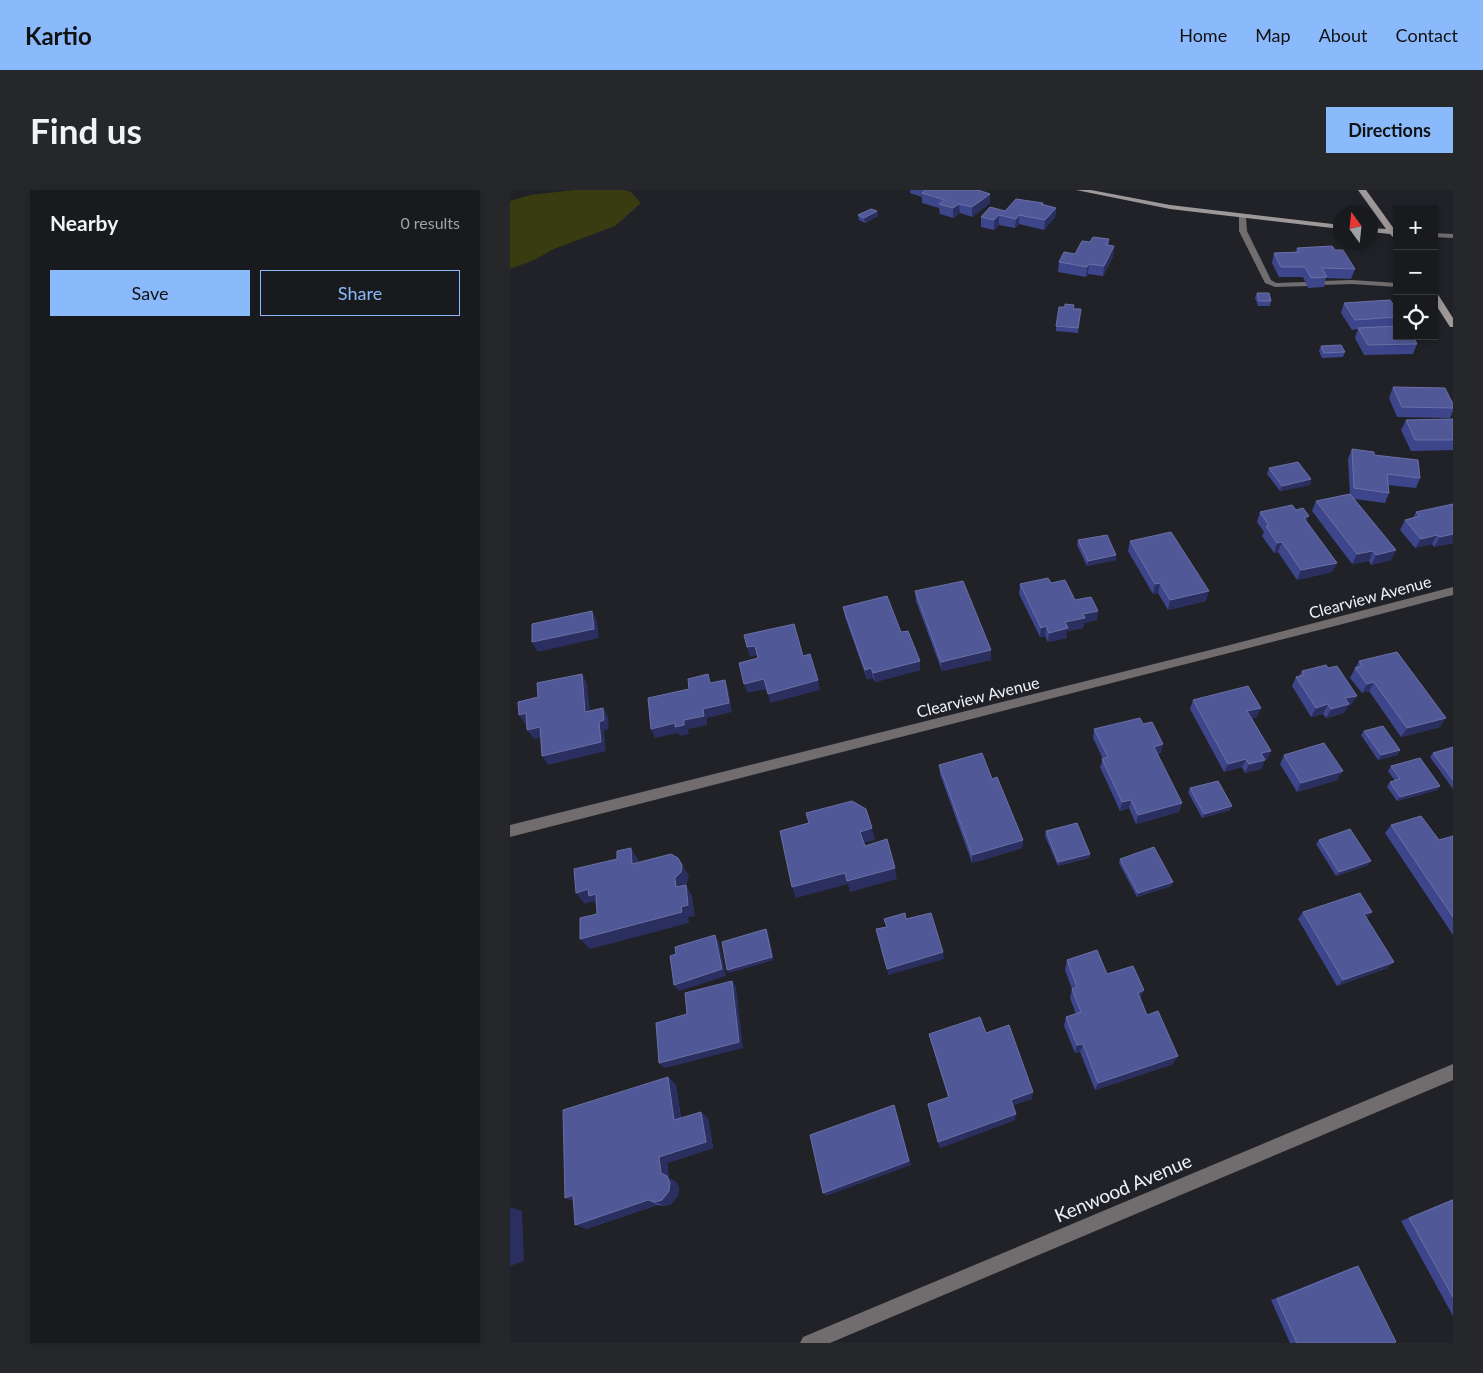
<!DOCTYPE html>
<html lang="en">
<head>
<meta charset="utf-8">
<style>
  :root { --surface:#181a1e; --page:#25272b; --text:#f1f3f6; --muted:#9fa1a4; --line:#36383c; --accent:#8abafc }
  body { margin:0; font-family:Lato,sans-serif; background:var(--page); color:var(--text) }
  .controls { position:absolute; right:15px; top:15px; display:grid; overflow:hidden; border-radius:0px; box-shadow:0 2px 8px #0003 }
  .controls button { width:45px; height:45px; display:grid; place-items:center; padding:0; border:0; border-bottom:1px solid var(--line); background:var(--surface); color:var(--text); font:25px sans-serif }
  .compass { position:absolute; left:823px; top:15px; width:45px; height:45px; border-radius:50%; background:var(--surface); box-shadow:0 2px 8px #0003; rotate:345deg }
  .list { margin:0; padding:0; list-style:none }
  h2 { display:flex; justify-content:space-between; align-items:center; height:65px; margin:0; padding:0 20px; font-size:21px }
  h2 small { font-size:16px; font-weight:400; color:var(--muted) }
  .actions { display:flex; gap:10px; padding:15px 20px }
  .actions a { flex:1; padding:11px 0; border:1px solid var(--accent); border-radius:0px; text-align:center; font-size:18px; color:var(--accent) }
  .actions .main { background:var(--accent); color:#111 }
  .icon { flex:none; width:28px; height:28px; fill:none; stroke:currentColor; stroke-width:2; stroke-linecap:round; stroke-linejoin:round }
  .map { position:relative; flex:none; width:943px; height:1153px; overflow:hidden; border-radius:0px }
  header { display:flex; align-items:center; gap:30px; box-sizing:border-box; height:70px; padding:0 25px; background:var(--accent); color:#111 }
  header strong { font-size:24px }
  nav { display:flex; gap:28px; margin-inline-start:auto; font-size:18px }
  .intro { display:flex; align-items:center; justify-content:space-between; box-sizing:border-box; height:120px; padding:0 30px }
  h1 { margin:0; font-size:35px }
  .button { padding:12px 22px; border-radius:0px; background:var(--accent); color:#111; font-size:18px; font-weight:700 }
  main { display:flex; gap:30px; padding:0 30px }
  aside { flex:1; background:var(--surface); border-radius:0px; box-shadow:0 2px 8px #0003 }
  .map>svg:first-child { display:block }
  .green { fill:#383c10 }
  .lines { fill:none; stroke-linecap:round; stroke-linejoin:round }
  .lane { fill:#716d6e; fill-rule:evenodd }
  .street { fill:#716d6e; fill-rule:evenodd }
  .secondary { fill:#9e9899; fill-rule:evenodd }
  .wall { fill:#3d458b }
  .shaded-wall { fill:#2a2f5f }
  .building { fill:#515897; stroke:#6a70a6 }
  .labels { text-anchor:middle; stroke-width:4; stroke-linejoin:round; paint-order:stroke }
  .street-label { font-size:16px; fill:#f0f2f6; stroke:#202228 }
  .near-street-label { font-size:19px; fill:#f0f2f6; stroke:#202228 }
</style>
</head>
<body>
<header>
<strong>Kartio</strong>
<nav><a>Home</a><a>Map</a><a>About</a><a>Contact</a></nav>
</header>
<div class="intro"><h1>Find us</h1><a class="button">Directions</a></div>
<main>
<aside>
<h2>Nearby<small>0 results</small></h2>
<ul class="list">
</ul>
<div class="actions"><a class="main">Save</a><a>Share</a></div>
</aside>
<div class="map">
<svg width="943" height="1153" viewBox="0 0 943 1153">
  <rect width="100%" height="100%" fill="#202228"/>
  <!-- green -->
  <path class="green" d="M65 0H114L121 2 131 13 105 36 44 59 24 70 0 79V11L20 5Z"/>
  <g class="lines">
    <!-- lane -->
    <path class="lane" d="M729 25 736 27 737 41 761 90 766 93 796 92H799V96L765 97 755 93 729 41Z
      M842 90 887 93V97L842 94 811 95 807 93 811 91Z"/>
    <!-- street -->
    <path class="street" d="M924 43 943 44V48L924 47Z
      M943 397V405L825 436 0 647V635L708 458Z
      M943 874V890L320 1153H290L293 1147Z"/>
    <!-- secondary -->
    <path class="secondary" d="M566 0H581L660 15 831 35V39L660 19Z
      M848 0H856L887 43V51L880 44 861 42V38L876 39Z
      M924 103H927L943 128V137H940L924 112Z"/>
  </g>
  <!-- wall -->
  <path class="wall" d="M400 0H468L480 4V13L462 27 450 23 443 28 430 24 429 18 412 13V7L400 3Z
    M533 13V15L546 18 545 27 534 40 509 34 505 38 489 35 484 40 471 37V27Z
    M367 21 368 26 355 33 349 30 348 25Z
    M599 49V55L604 56 603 66 593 86 578 84 576 87 548 82 549 72 565 64 580 52Z
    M787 58 825 60 845 79 841 89 816 88 814 97 798 98 793 87H769L762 73 764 63 786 62Z
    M747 103 761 111 760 116H748L745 108Z
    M834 113 887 120V146L907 154 903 164 854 165 845 148 848 139 842 140 831 123Z
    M555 117 571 119 568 143 546 141V136Z
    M811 156 835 162 833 167 812 168 809 161Z
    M883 197 943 214V221L940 228 887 227 879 208Z
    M943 229V260L901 261 891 240 896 230Z
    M842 259 864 265 910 288 906 298 878 295 879 303 875 313 845 309 881 370 861 375 859 371 842 374 802 321 806 311 840 304 838 269Z
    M759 278 801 289 800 295 770 301 757 284Z
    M786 320 797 332 827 373 822 382 787 390 768 362 764 363 752 346 754 342 747 332 750 322Z
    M906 322 943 353 924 357 922 354 905 358 890 340 895 330 903 328Z
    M568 350 606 365V370L577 376 567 355Z
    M620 351 696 411 658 420 648 403 643 404 618 361Z
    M541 393 565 410 587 430 574 433 573 438 557 441V448L538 452 535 446 530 447 509 404 510 394Z
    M405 401 481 470 432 481 406 411Z
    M333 417 391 442 410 480 365 492 363 488 357 489 335 427Z
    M849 471 930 537 891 547 859 501 852 503 840 488Z
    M792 481 841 515 838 516 834 523 816 528 813 524 801 527 782 496 786 487 789 486Z
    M683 510 747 527 742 528 757 570H755L751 579 735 583 732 577 714 582 680 519Z
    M633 534 651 563 647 564 672 613 669 622 626 634 619 618 610 621 590 577 593 569 583 548 584 539Z
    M854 541 890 560 887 565 868 570 851 545Z
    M943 557V599L920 567 923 563Z
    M774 565 827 590 787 602 770 574Z
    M429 575 482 589 513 650 512 658 462 673 430 584Z
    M881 576 930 596 927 600 887 611 877 597 880 592 885 591 878 581Z
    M680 598 720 620 692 628 678 602Z
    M881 635 929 650 943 646V745L875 643Z
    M536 641 580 664 579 668 548 676 535 646Z
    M809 650 858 675 826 686 806 654Z
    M610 669 661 696 627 707 609 673Z
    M793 722H862L856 729 877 778 827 796 788 729Z
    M557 770 597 784 634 800 630 808 637 825 663 874 585 900 570 862 565 863 554 836 556 827 566 824 560 808 562 799 555 780Z
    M476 843 522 909 503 915 505 930 430 958 418 914 438 907 421 852 419 844Z
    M158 887 166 895 171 928H198L203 958 157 973 159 988 166 992 169 998 168 1006 161 1014 154 1016 147 1015 76 1039Z
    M943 1009V1126L891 1031Z
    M848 1076 884 1153H780L761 1110 841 1078Z"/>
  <!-- shaded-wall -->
  <path class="shaded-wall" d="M480 4V13L462 27V17Z
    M449 14 450 23 443 28V18Z
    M546 18 545 27 534 40 535 30Z
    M367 21 368 26 355 33 354 28Z
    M489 25V35L484 40V30Z
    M509 25V34L505 38 506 29Z
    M604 56 603 66 593 86 594 76Z
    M579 74 578 84 576 87 577 77Z
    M801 289 800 295 770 301 772 296Z
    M799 326 795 336 794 328Z
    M943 344V353L924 357 930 347Z
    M927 345 922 354 905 358 911 349Z
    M772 352 768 362 764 363 767 353Z
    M886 360 881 370 861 375 866 365Z
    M863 361 859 371 842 374 847 364Z
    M606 365V370L577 376 578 371Z
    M827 373 822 382 787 390 791 380Z
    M650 393 648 403 643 404 645 394Z
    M699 401 696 411 658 420 660 410Z
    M82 421 87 431 89 448 28 462 22 452Z
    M588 421 587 430 574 433 573 438 557 441V448L538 452 539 443 555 432 573 424Z
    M536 436 535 446 530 447 531 438Z
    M245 456 248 465 240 467 237 457Z
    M481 460V470L432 481 431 472Z
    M410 471V480L365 492 363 483Z
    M361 478 363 488 357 489 355 480Z
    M72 484 77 493 81 531 75 522Z
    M254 489 257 499 237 503 234 494Z
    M215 490 218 499 222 522 197 528V535L178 539 179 544 170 546 168 543 145 548 141 539 174 530 193 519Z
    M308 490 310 500 260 513 258 504Z
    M864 492 859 501 852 503 857 494Z
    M847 506 841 515 838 516 834 523 816 528 821 519 835 508Z
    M818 514 813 524 801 527 806 518Z
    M93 518 98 527 99 539 94 541 96 561 38 575 32 566 89 532Z
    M751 518 747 527 734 530 737 521Z
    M16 523 23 533 15 534 9 525Z
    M936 528 930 537 891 547 897 538Z
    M30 537 36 546 24 549 17 540Z
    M653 554 651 563 642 566 644 557Z
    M890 560 887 565 868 570 871 565Z
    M761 561 757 570 747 572 751 563Z
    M736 569 732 577 714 582 718 574Z
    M755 570 751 579 735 583 739 574Z
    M833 581 827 590 787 602 791 593Z
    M930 596 927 600 887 611 890 607Z
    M621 610 619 618 610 621 612 612Z
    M672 613 669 622 626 634 628 625Z
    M722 616 720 620 692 628 694 624Z
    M362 638 365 650 353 653 350 642Z
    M513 650 512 658 462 673V665Z
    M121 658 128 669 130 685 122 674Z
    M580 664 579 668 548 676V672Z
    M168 668 179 686 177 693 176 695 182 706 185 726 178 727 179 733 80 759 70 749 166 697 165 688Z
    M861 671 858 675 826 686 829 682Z
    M385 678 387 689 340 702 338 694 286 708 282 697 335 683Z
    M663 692 661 696 627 707 628 703Z
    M78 699 86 704 88 717 83 711 75 714 66 703Z
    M862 722 856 729 854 724Z
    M256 739 258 742 264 770 219 783 217 780Z
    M205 745 209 752 216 786 169 801 164 795Z
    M433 762 434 769 378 785 377 779Z
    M884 772 877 778 827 796 833 790Z
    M222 791 226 797 233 858 155 878 149 873Z
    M634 800 630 809 628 803Z
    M573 854 570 862 565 863 567 855Z
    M668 866 663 874 585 900 588 893Z
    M158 887 166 895 172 937 164 930Z
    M523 902 522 909 500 916 501 910Z
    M386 920 401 975 316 1006 313 1003Z
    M191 922 198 928 203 958 157 973 159 988 166 992 169 998 168 1006 161 1014 154 1016 145 1012 151 983 149 967Z
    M506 924 505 930 430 958 428 952Z
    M63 1005 67 1013 55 1008Z
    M138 1010 147 1015 76 1039 65 1035Z
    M0 1017 12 1021 14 1071 0 1076Z"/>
  <!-- building -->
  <path class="building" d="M416 0H468L480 4 462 17 449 14 443 18 429 14 435 10 412 3Z
    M506 9 533 13 531 14 546 18 535 30 509 25 506 29 489 25 484 30 471 27 480 17 495 21Z
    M361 19 367 21 354 28 348 25Z
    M583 47 599 49 596 55 604 56 594 76 579 74 577 77 549 72 554 62 565 64 572 51 580 52Z
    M822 56 825 60H833L845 79 812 78 817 87 801 88 795 77H771L764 63 789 62 787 58Z
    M747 103H759L761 111H749Z
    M880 110 887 120V127L845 130 834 113Z
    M555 114 564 115 563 119H571L568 138 546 136 549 117H555Z
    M887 136V146H903L907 154 858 155 848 138Z
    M831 155 835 162 814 163 811 156Z
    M883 197 935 198 943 214V218L892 217Z
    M943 229V250H905L896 230Z
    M842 259 864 262V265L908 270 910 288 877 284 879 303 844 298Z
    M788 272 801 289 772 296 759 278Z
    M840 304 886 360 866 365 863 361 847 364 806 311Z
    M943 314V344L930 347 927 345 911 349 895 330 910 326 906 322Z
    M782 315 786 320 793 318 799 326 794 328 827 373 791 380 772 352 767 353 756 336H759L750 322Z
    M661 342 699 401 660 410 650 393 645 394 620 351Z
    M597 345 606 365 578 371 568 350Z
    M538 388 541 393 555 390 565 410 581 407 588 421 573 424 575 428 555 432 558 438 539 443 536 436 531 438 510 394Z
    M453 391 481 460 431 472 405 401Z
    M377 406 391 442 398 441 410 471 363 483 361 478 355 480 333 417Z
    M82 421 84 439 22 452V434Z
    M284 434 293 466 300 464 308 490 258 504 254 489 234 494 229 473 248 468 245 456 237 457 234 445Z
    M887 462 936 528 897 538 864 492 857 494 845 478 852 476 849 471Z
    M816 475 818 478 827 476 847 506 835 508 839 514 821 519 818 514 806 518 786 487 794 485 792 481Z
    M72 484 75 522 93 518 94 530 89 532 91 552 32 566 30 537 17 540 16 523 9 525 8 512 28 507 27 493Z
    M198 484 200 493 215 490 219 513 193 519 194 526 174 530V535L165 537V533L141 539 138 508 179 499 178 489Z
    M738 496 751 518 737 521 761 561 751 563 755 570 739 574 736 569 718 574 683 510Z
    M630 528 633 534 642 532 653 554 644 557 672 613 628 625 621 610 612 612 592 569 598 567 584 539Z
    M873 536 890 560 871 565 854 541Z
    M814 553 833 581 791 593 774 565Z
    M943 557V590L923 563Z
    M472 563 482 589 487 587 513 650 462 665 429 575Z
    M910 568 930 596 890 607 880 592 890 589 881 576Z
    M708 591 722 616 694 624 680 598Z
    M342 611 356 619 362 638 350 642 355 656 377 649 385 678 337 691 335 683 282 697 270 641 299 633 296 623Z
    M911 626 929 650 943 646V727L881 635Z
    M567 633 580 664 548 672 536 641Z
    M840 639 861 671 829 682 809 650Z
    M644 657 663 692 628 703 610 669Z
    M121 658 122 674 161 664 168 668 172 675 171 682 165 688 166 697 176 695 178 715 171 717 172 722 70 749V728L87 724 86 704 79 706 78 699 66 703 64 679 107 669V661Z
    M850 703 862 722 854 724 884 772 833 790 793 722Z
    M395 723 396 729 421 723 433 762 377 779 366 739 377 737 374 729Z
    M256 739 262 767 217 780 212 752Z
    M205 745 212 779 164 795 160 766 166 764 165 757Z
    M587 760 597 784 623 776 634 800 628 803 637 825 648 821 668 866 588 893 573 854 567 855 556 827 571 822 562 799 567 797 557 770Z
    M222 791 229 852 149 873 146 833 177 824 175 803Z
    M470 827 476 843 499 835 523 902 501 910 506 924 428 952 418 914 439 907 419 844Z
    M158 887 164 930 191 922 196 952 149 967 151 983 157 986 160 993 159 1001 152 1010 145 1012 138 1010 65 1035 63 1005 55 1008 53 920Z
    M384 915 399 971 313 1003 300 945Z
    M943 1010V1107L899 1028Z
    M848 1076 886 1152 884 1153H787L767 1109Z"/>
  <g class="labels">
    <!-- street labels -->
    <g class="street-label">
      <text transform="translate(860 407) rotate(-15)" y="6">Clearview Avenue</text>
      <text transform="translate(468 507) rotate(-14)" y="6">Clearview Avenue</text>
    </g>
    <!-- near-street labels -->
    <g class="near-street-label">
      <text transform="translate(613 998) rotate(-23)" y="7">Kenwood Avenue</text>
    </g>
  </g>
</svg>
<div class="controls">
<button>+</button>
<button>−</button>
<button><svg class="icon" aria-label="locate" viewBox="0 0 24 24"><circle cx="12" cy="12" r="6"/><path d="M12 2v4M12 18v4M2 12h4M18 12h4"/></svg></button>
</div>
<svg class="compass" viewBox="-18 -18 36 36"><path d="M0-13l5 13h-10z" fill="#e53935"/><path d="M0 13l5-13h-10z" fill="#9fa1a4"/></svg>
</div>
</main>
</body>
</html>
